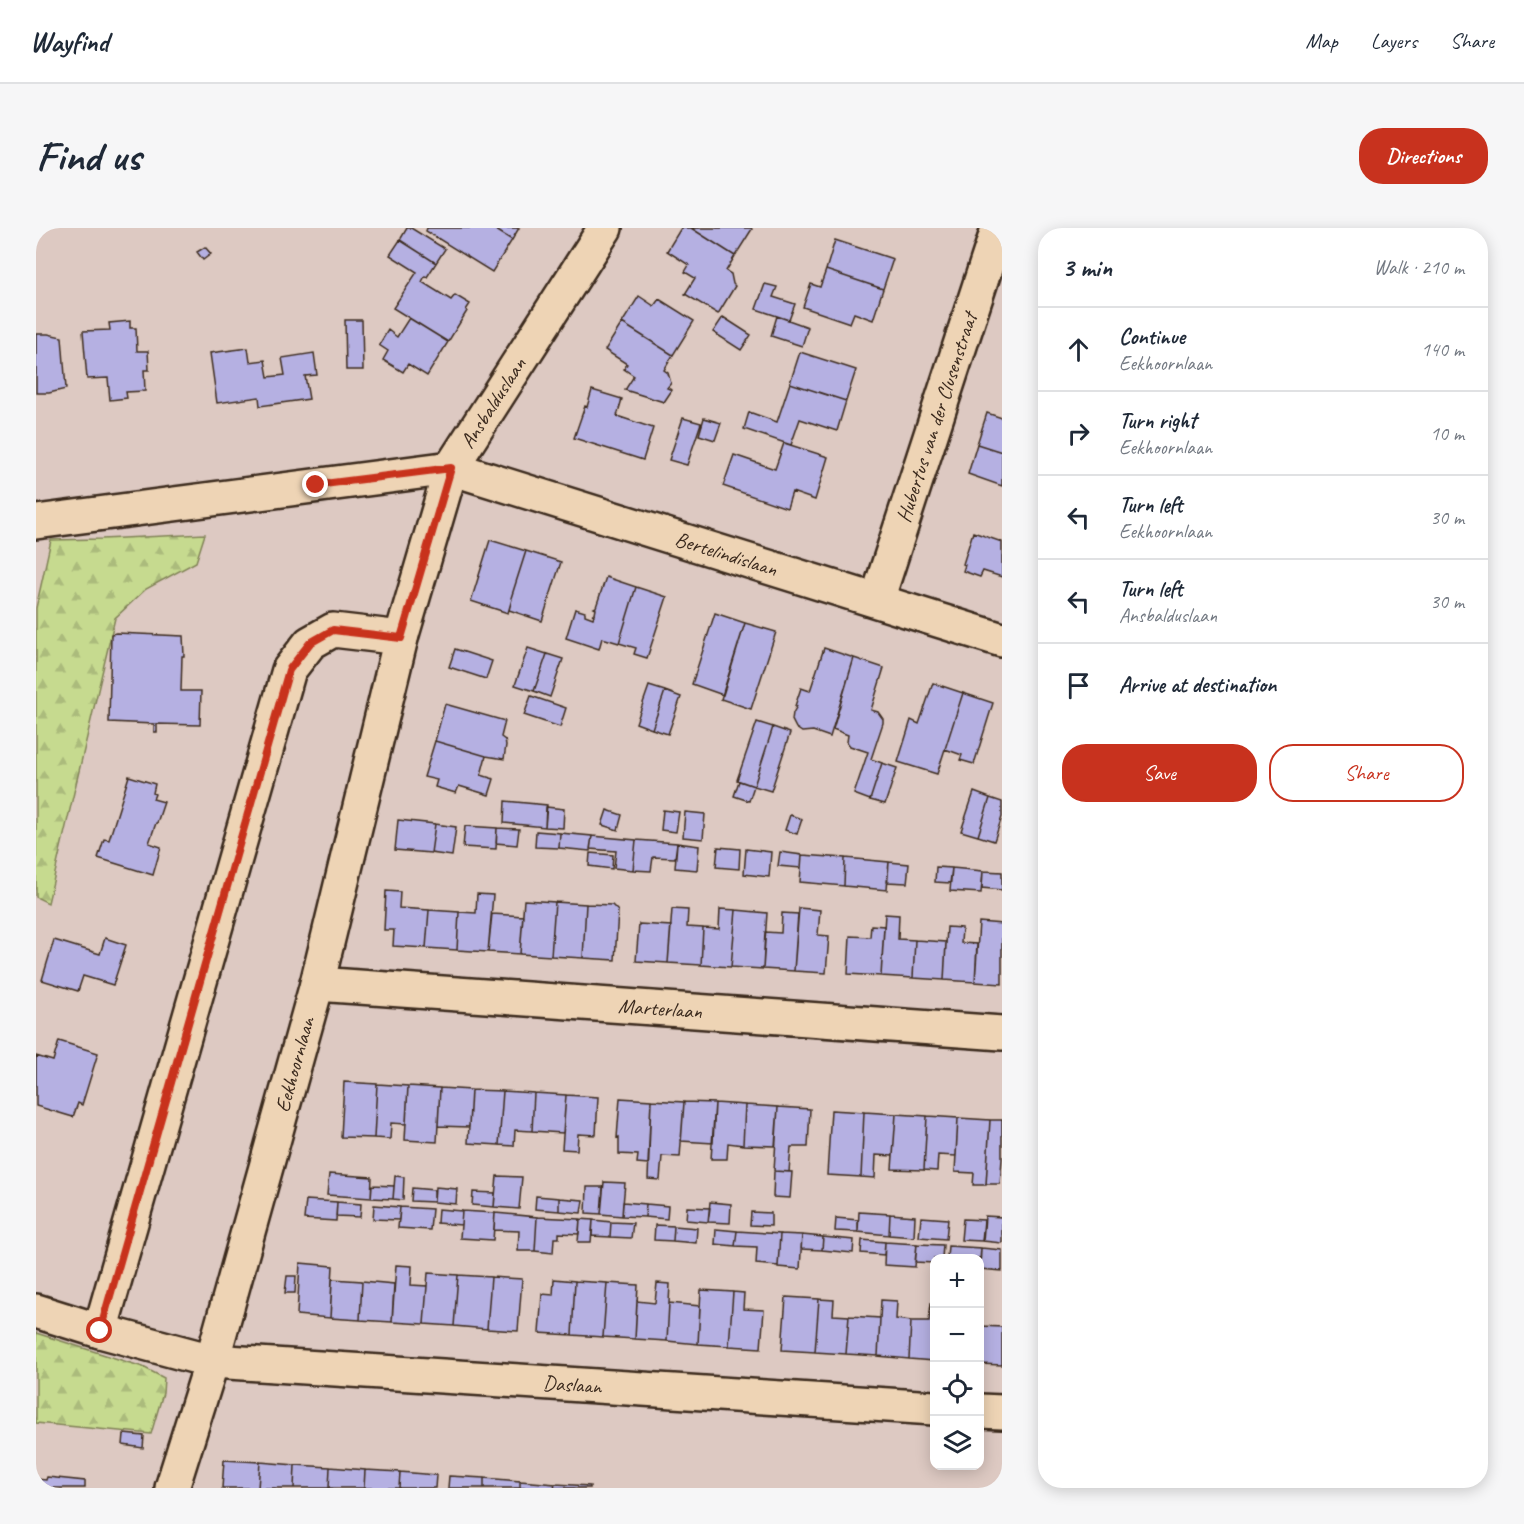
<!DOCTYPE html>
<html lang="en">
<head>
<meta charset="utf-8">
<style>
  :root { --surface:#fff; --page:#f6f6f7; --text:#1f2937; --muted:#747a83; --line:#e0e1e3; --accent:#c8321e }
  body { margin:0; font-family:Caveat,sans-serif; background:var(--page); color:var(--text) }
  .controls { position:absolute; right:18px; bottom:18px; display:grid; overflow:hidden; border-radius:12px; box-shadow:0 3px 15px #0003 }
  .controls button { width:54px; height:54px; display:grid; place-items:center; padding:0; border:0; border-bottom:2px solid var(--line); background:var(--surface); color:var(--text); font:30px sans-serif }
  .stop { position:absolute; width:18px; height:18px; margin:-14px; border:4px solid #c8321e; border-radius:50%; background:#fff }
  .stop.end { background:#c8321e; border-color:#fff; box-shadow:0 2px 6px #0008 }
  .list { margin:0; padding:0; list-style:none }
  h2 { display:flex; justify-content:space-between; align-items:center; height:78px; margin:0; padding:0 24px; font-size:26px }
  h2 small { font-size:20px; font-weight:400; color:var(--muted) }
  .list li { display:grid; grid-template-columns:39px 1fr auto; gap:18px; align-items:center; box-sizing:border-box; height:84px; padding:0 24px; border-top:2px solid var(--line) }
  .list b { display:block; font-size:22px; white-space:nowrap }
  .list p { margin:0; font-size:20px; white-space:nowrap; color:var(--muted) }
  .list em { font-size:20px; font-style:normal; color:var(--muted) }
  .actions { display:flex; gap:12px; padding:18px 24px }
  .actions a { flex:1; padding:14px 0; border:2px solid var(--accent); border-radius:24px; text-align:center; font-size:21px; color:var(--accent) }
  .actions .main { background:var(--accent); color:#fff }
  .icon { flex:none; width:33px; height:33px; fill:none; stroke:currentColor; stroke-width:2; stroke-linecap:round; stroke-linejoin:round }
  .map { position:relative; flex:none; width:966px; height:1260px; overflow:hidden; border-radius:24px }
  header { display:flex; align-items:center; gap:36px; box-sizing:border-box; height:84px; padding:0 30px; background:var(--surface); border-bottom:2px solid var(--line) }
  header strong { font-size:28px }
  nav { display:flex; gap:33px; margin-inline-start:auto; font-size:21px }
  .intro { display:flex; align-items:center; justify-content:space-between; box-sizing:border-box; height:144px; padding:0 36px }
  h1 { margin:0; font-size:42px }
  .button { padding:15px 27px; border-radius:24px; background:var(--accent); color:#fff; font-size:21px; font-weight:700 }
  main { display:flex; gap:36px; padding:0 36px }
  aside { flex:1; background:var(--surface); border-radius:24px; box-shadow:0 3px 15px #0003 }
  .map>svg:first-child { display:block }
  .forest { fill:url(#forest-firs); stroke:#808256; stroke-width:1.5 }
  .building { fill:#b5b0e2; stroke:#3b2a1e; stroke-width:1.5 }
  .lines { fill:none; stroke-linecap:round; stroke-linejoin:round }
  .minor-casing { stroke:#3b2a1e; stroke-width:38 }
  .minor { stroke:#eed4b5; stroke-width:33 }
  .route { stroke:#c8321e; stroke-width:8 }
  .labels { text-anchor:middle; stroke-width:4.5; stroke-linejoin:round; paint-order:stroke }
  .street-label { font-size:21px; fill:#3b2a1e; stroke:#eed4b5 }
</style>
</head>
<body>
<header>
<strong>Wayfind</strong>
<nav><a>Map</a><a>Layers</a><a>Share</a></nav>
</header>
<div class="intro"><h1>Find us</h1><a class="button">Directions</a></div>
<main>
<div class="map">
<svg width="966" height="1260" viewBox="0 0 966 1260">
  <defs>
    <pattern id="forest-firs" width="22" height="20" patternUnits="userSpaceOnUse" patternTransform="scale(1.5)"><rect width="22" height="20" fill="#c6da8f"/><path d="M5 1l3.5 6h-7zM16 11l3.5 6h-7z" fill="#abbb7b"/></pattern>
  </defs>
  <rect width="100%" height="100%" fill="#ddc9c2"/>
  <filter id="ink" filterUnits="userSpaceOnUse"><feTurbulence type="fractalNoise" baseFrequency=".0167" numOctaves="2"/><feDisplacementMap in="SourceGraphic" scale="12" xChannelSelector="R" yChannelSelector="G"/><feConvolveMatrix kernelMatrix="1 2 1 2 8 2 1 2 1" color-interpolation-filters="sRGB"/></filter>
  <g filter="url(#ink)">
    <!-- forest -->
    <path class="forest" d="M169 306 160 334 110 361 79 390 12 675 0 669V380L15 312 66 311Z
      M0 1105 107 1139 128 1150 127 1165 115 1206 0 1195Z"/>
    <!-- building -->
    <path class="building" d="M371 0H375L409 21 400 35 364 12Z
      M391 0H457L476 12 456 44 390 3Z
      M457 0H483L476 12Z
      M645 0H655L699 28 690 43 695 46 697 56 699 58 682 86 649 66 659 50 649 44 653 37 631 23Z
      M655 0H715L716 1 699 28Z
      M364 12 400 35 391 49 389 48 386 54 415 72 419 67 434 76 430 82 431 83 412 114 357 80 381 44 354 27Z
      M799 12 857 31 847 61 790 42Z
      M169 19 175 26 167 32 161 24Z
      M790 42 847 61 837 92 818 85 814 95 767 79 775 56 784 59Z
      M729 56 741 59 737 69 759 76 753 92 720 81Z
      M603 68 618 78 623 71 658 93 637 127 586 95Z
      M741 88 772 99 766 118 735 108Z
      M687 89 715 107 705 122 677 104Z
      M373 90 412 114 391 148 372 136 367 144 347 132 352 123 343 117 352 102 361 109Z
      M309 92H326L327 142H310Z
      M94 93V100H100L101 123H112L113 142H108L109 163 90 164 91 170 74 172 72 150 51 151 47 103 74 102 73 95Z
      M586 95 637 127 628 142 632 145 635 155 631 160 636 162 628 174 589 162 598 148 588 141 591 136 569 122Z
      M0 106H12L26 109 30 161 13 165H0Z
      M212 120 214 134 229 132 232 149 249 147 246 130 278 125 281 147 269 148 273 171 224 178 223 169 181 175 174 125Z
      M764 124 820 142 810 173 754 155Z
      M754 155 810 173 801 203 764 191 755 217 708 201 713 184 741 194Z
      M556 162 586 171 581 188 617 200 607 232 538 210 549 178 551 179Z
      M951 185 966 190V224L941 216Z
      M647 190 665 195 651 237 633 232Z
      M668 190 685 195 679 212 663 207Z
      M748 215 792 229 779 272 756 264 751 280 687 258 698 227 739 241Z
      M941 216 966 224V258L932 246Z
      M937 304 966 314V349L947 343 944 349 927 343 929 337 927 336Z
      M454 312 490 323 475 370 476 371 472 385 435 373Z
      M490 323 525 334 506 393 473 382 476 371 475 370Z
      M570 349 600 359 583 415 566 410 563 421 530 410 539 381 549 384V387L557 390 558 387 556 386H559L560 381 558 380 560 379Z
      M600 359 631 369 611 430 598 426 600 420 583 415Z
      M679 385 709 395 687 467 656 456Z
      M709 395 740 404 715 481 685 471Z
      M80 405 147 408 148 428H146L145 463H165L164 497 121 496V504H118V496L73 494 75 406Z
      M492 420 511 426 498 463 479 457Z
      M788 420 818 430 794 509 777 503 766 504 760 500 756 492 757 485 761 478H759L765 460 774 463Z
      M419 421 456 433 450 451 413 439Z
      M511 426 527 431 514 469 498 463Z
      M818 430 848 440 835 482 842 484 847 491V495L835 531 846 535 834 572 818 566 832 524 814 518 811 514 812 507 797 501Z
      M897 455 927 465 901 546 862 534 875 492 883 496Z
      M613 458 629 463 616 501 600 495Z
      M629 463 645 469 632 506 616 501Z
      M927 465 957 475 938 536 924 532 926 527 909 521Z
      M495 468 530 480 524 499 488 487Z
      M409 476 469 493 465 509 469 512 470 517 468 531 450 528 399 513Z
      M721 494 737 499 718 558 701 552Z
      M737 499 754 505 735 563 718 558Z
      M399 513 450 528 445 547 458 551 453 567 423 558 420 565 399 559 401 552 388 549Z
      M846 535 861 540 849 576 834 572Z
      M93 548 119 556 117 565 119 566 117 571 128 574 121 595H120L113 615 125 619 117 647 62 630 68 611 73 612Z
      M703 553 718 558 713 573 698 568Z
      M938 564 954 570 942 608 925 603Z
      M954 570 966 574V589L958 613 942 608Z
      M469 573 511 577 509 599 468 595Z
      M510 579 528 581 527 600 509 599Z
      M571 582 586 587 582 602 566 597Z
      M627 582 643 584 640 604 625 602Z
      M649 584 669 586 667 611 647 609Z
      M754 587 766 591 761 606 749 602Z
      M362 592 399 596 395 625 359 622Z
      M399 596 420 599 416 628 395 625Z
      M429 598 461 600 460 621 427 619Z
      M461 600 483 601 481 617 460 615Z
      M500 603 524 605 523 620 499 619Z
      M524 605 556 608 554 623 523 620Z
      M556 608 600 612 597 642 578 640 580 623 554 621Z
      M600 612 641 615 639 630 617 629 615 643 597 642Z
      M641 615 663 618 661 642 639 640Z
      M682 619 704 621 703 641 680 639Z
      M710 621 735 624 733 649 708 646Z
      M744 624 766 627 765 640 742 638Z
      M554 625 577 627 576 641 553 638Z
      M766 627 809 630 808 658 764 654Z
      M809 630 853 634 851 662 808 658Z
      M853 634 873 636 871 655 851 654Z
      M900 639 916 640 914 655 899 654Z
      M916 640 947 643 945 665 914 663Z
      M947 643 966 644V662L946 660Z
      M350 663 364 664 363 680 393 682 390 720 357 718 358 702H348Z
      M441 666 457 667 452 724 421 722 423 684 440 685Z
      M488 672 519 674 515 728 484 726Z
      M519 674 550 676 547 730 515 728Z
      M550 676 576 677 582 683 579 732 547 730Z
      M763 680 784 682 782 707 793 708 790 745 758 743Z
      M636 681 652 682 651 699 667 700 665 737 632 735Z
      M684 681 700 682 695 739 665 737 667 700 683 701Z
      M393 682 423 684 421 722 390 720Z
      M700 682 731 685 727 741 695 739Z
      M746 685 762 686 758 743 727 741 729 704 745 705Z
      M456 686 487 688 484 726 452 724Z
      M849 686 863 687 862 711 879 712 877 750 845 748Z
      M943 694 966 696V756L939 754Z
      M603 696 635 698 632 735 600 733Z
      M835 697 848 698 845 748 812 746 814 708 834 709Z
      M911 699 926 700 925 715 941 716 939 754 908 752Z
      M69 710 90 717 77 757 47 748 42 763 6 752 18 712 64 726Z
      M879 712 910 714 908 752 877 750Z
      M23 813 62 825 46 877 42 875 37 889 0 878V828L17 833Z
      M308 854 341 856 338 910 305 909Z
      M341 856 372 858 370 896 355 895 354 911 338 910Z
      M372 858 404 860 401 914 369 912Z
      M404 860 435 862 433 899 402 898Z
      M435 862 467 863 463 917 432 915Z
      M467 863 498 865 496 903 479 902 478 918 463 917Z
      M498 865 530 867 527 905 496 903Z
      M530 867 562 869 560 907 542 906 541 922 526 921Z
      M584 870 615 872 612 936 601 935 602 927 583 926V909L581 910Z
      M615 872 648 874 644 929 626 928 624 952 612 951Z
      M648 874 679 875 677 915 645 913Z
      M679 875 709 877 707 917 692 915 691 931H675Z
      M709 877 742 879 739 918 707 917Z
      M742 879 774 881 772 919H755L753 944 738 943Z
      M795 882 828 884 825 949 791 947Z
      M828 884 860 886 857 928 840 927 839 950 825 949Z
      M860 886 891 888 888 942 856 941Z
      M891 888 922 890 920 928 902 927 901 943 888 942Z
      M922 890 954 892 950 957H937L938 945 919 944Z
      M954 892H966V931L964 956H950Z
      M738 943 756 944 754 970 737 969Z
      M293 946 336 949 335 970 291 967Z
      M359 948 368 949 367 972 357 971Z
      M461 948 486 949 483 981 458 979Z
      M568 954 589 955 586 988 565 986Z
      M336 957 358 958 357 971 335 970Z
      M399 959 421 961 420 976 398 974Z
      M551 959H567L565 986 550 985Z
      M376 960 398 962V974L375 973Z
      M437 964 459 965 458 979 436 977Z
      M500 968 523 970V983L499 981Z
      M523 970 547 972 545 985 523 983Z
      M270 972 301 974 300 993 268 991Z
      M301 974 325 976 324 989 300 988Z
      M587 974 610 976 609 989 586 988Z
      M674 974 695 976 694 995 672 994Z
      M610 976 632 978 631 991 609 989Z
      M338 977 364 979 363 992 337 991Z
      M364 979 396 981 394 1002 362 1000Z
      M651 979 674 980 672 994 650 992Z
      M402 981 426 983 425 997 401 995Z
      M426 983 459 985 457 1012 424 1010Z
      M715 984 735 985V998L714 997Z
      M823 984 854 986 853 1007 822 1004Z
      M459 985 501 989 499 1023H482L483 1003 458 1002Z
      M854 986 879 988 878 1009 853 1007Z
      M949 988 966 989V1015L947 1013Z
      M501 989 544 991 543 1006 523 1005V1010H518L517 1025 499 1023Z
      M885 989 912 991 910 1011 883 1009Z
      M800 990 822 992V1004L799 1003Z
      M544 991 557 992 555 1014H542Z
      M927 991 948 992 946 1013 925 1012Z
      M557 992 575 994 574 1009 556 1008Z
      M575 994 597 995 595 1010 574 1009Z
      M619 997 638 998 637 1013 618 1012Z
      M638 998 661 1000 660 1015 637 1013Z
      M680 1001 701 1003 699 1018 679 1016Z
      M701 1003 744 1006 742 1038 720 1036 721 1019 699 1018Z
      M744 1006 766 1007 764 1041 742 1039Z
      M766 1007 787 1009 786 1022 765 1021Z
      M787 1009 818 1012 817 1025 786 1022Z
      M826 1012 849 1014 848 1027 825 1025Z
      M849 1014 881 1016 879 1039 848 1037Z
      M881 1016 907 1017 906 1030H898V1035L879 1034Z
      M912 1018 945 1020 944 1033V1030H911Z
      M945 1020 966 1022V1043L944 1041Z
      M264 1035 297 1038 294 1090 261 1087Z
      M360 1037 376 1038 375 1057 391 1058 388 1096 356 1094Z
      M392 1045 422 1047 418 1098 388 1096Z
      M422 1047 455 1049 451 1101 418 1098Z
      M251 1048H260L259 1065H249Z
      M455 1049 486 1051 482 1103 451 1101Z
      M296 1051 326 1053 324 1092 294 1090Z
      M518 1051 539 1053 536 1107 503 1105 506 1066 517 1067Z
      M326 1053 358 1056 356 1094 324 1092Z
      M539 1053 571 1055 567 1109 536 1107Z
      M571 1055 602 1057 599 1111 567 1109Z
      M621 1055 634 1056 631 1113 599 1111 601 1073 619 1075Z
      M665 1062 697 1064 693 1118 662 1116Z
      M697 1064 708 1065 707 1081 728 1082 725 1120 693 1118Z
      M750 1069 783 1071 779 1124 746 1122Z
      M783 1071 798 1072 797 1087 813 1088 810 1126 779 1124Z
      M845 1072 861 1073 860 1091 875 1093 873 1131 842 1128Z
      M633 1075 664 1078 662 1116 631 1113Z
      M895 1075 898 1076V1133L873 1131 875 1093H893Z
      M813 1088 844 1090 842 1128 810 1126Z
      M944 1098 966 1099V1137L944 1136Z
      M88 1206 108 1208 107 1220 87 1217Z
      M188 1232 224 1234 222 1260H186Z
      M224 1234 259 1237 258 1260H222Z
      M259 1237 294 1239 293 1260H258Z
      M294 1239 329 1242 328 1260H293Z
      M329 1242 364 1244 363 1260H328Z
      M364 1244 400 1247 399 1260H363Z
      M413 1248 448 1250V1260H412Z
      M11 1249 49 1253V1260H0V1251L10 1252Z
      M448 1250 484 1253V1260H448Z
      M484 1253 519 1256 518 1260H484Z
      M519 1256 554 1258V1260H518Z"/>
    <g class="lines">
      <defs>
        <g id="minor">
          <path id="s1" d="M0 294 415 240 569 0"/>
          <path id="s2" d="M841 372 960 7"/>
          <path id="s3" d="M281 756 966 805"/>
          <path id="s4" d="M0 1083 64 1103 176 1133 898 1180"/>
          <path d="M64 1103 253 442 274 415 297 402 365 410"/>
          <path d="M944 1183 966 1184"/>
          <path id="s5" d="M136 1260 176 1133 281 756 365 410 415 240 966 412"/>
        </g>
      </defs>
      <!-- minor casing -->
      <use href="#minor" class="minor-casing"/>
      <!-- minor -->
      <use href="#minor" class="minor"/>
    </g>
  </g>
  <g class="lines" filter="url(#ink)">
    <!-- route -->
    <path class="route" d="M64 1103 253 442 274 415 297 402 365 410 415 240 280 257"/>
  </g>
  <g class="labels">
    <!-- street labels -->
    <g class="street-label">
      <text dy="7" stroke="none"><textPath href="#s1" startOffset="496">Ansbalduslaan</textPath></text>
      <text dy="7" stroke="none"><textPath href="#s2" startOffset="192">Hubertus van der Clusenstraat</textPath></text>
      <text dy="7" stroke="none"><textPath href="#s5" startOffset="1346">Bertelindislaan</textPath></text>
      <text dy="7" stroke="none"><textPath href="#s3" startOffset="344">Marterlaan</textPath></text>
      <text dy="7" stroke="none"><textPath href="#s5" startOffset="441">Eekhoornlaan</textPath></text>
      <text dy="7" stroke="none"><textPath href="#s4" startOffset="544">Daslaan</textPath></text>
    </g>
  </g>
</svg>
<div class="controls">
<button>+</button>
<button>−</button>
<button><svg class="icon" aria-label="locate" viewBox="0 0 24 24"><circle cx="12" cy="12" r="6"/><path d="M12 2v4M12 18v4M2 12h4M18 12h4"/></svg></button>
<button><svg class="icon" aria-label="layers" viewBox="0 0 24 24"><path d="M12 4l9 5-9 5-9-5zM3 14l9 5 9-5"/></svg></button>
</div>
<div class="stop" style="left:64px;top:1103px"></div>
<div class="stop end" style="left:280px;top:257px"></div>
</div>
<aside>
<h2>3 min<small>Walk · 210 m</small></h2>
<ul class="list">
<li><svg class="icon" aria-label="ahead" viewBox="0 0 24 24"><path d="M12 20V5M6 11l6-6 6 6"/></svg><div><b>Continue</b><p>Eekhoornlaan</p></div><em>140 m</em></li>
<li><svg class="icon" aria-label="right" viewBox="0 0 24 24"><path d="M7 20v-9h11M14 6l5 5-5 5"/></svg><div><b>Turn right</b><p>Eekhoornlaan</p></div><em>10 m</em></li>
<li><svg class="icon" aria-label="left" viewBox="0 0 24 24"><path d="M17 20v-9H6M10 6l-5 5 5 5"/></svg><div><b>Turn left</b><p>Eekhoornlaan</p></div><em>30 m</em></li>
<li><svg class="icon" aria-label="left" viewBox="0 0 24 24"><path d="M17 20v-9H6M10 6l-5 5 5 5"/></svg><div><b>Turn left</b><p>Ansbalduslaan</p></div><em>30 m</em></li>
<li><svg class="icon" aria-label="arrive" viewBox="0 0 24 24"><path d="M6 21V4h12l-3 4 3 4H6"/></svg><div><b>Arrive at destination</b></div></li>
</ul>
<div class="actions"><a class="main">Save</a><a>Share</a></div>
</aside>
</main>
</body>
</html>
